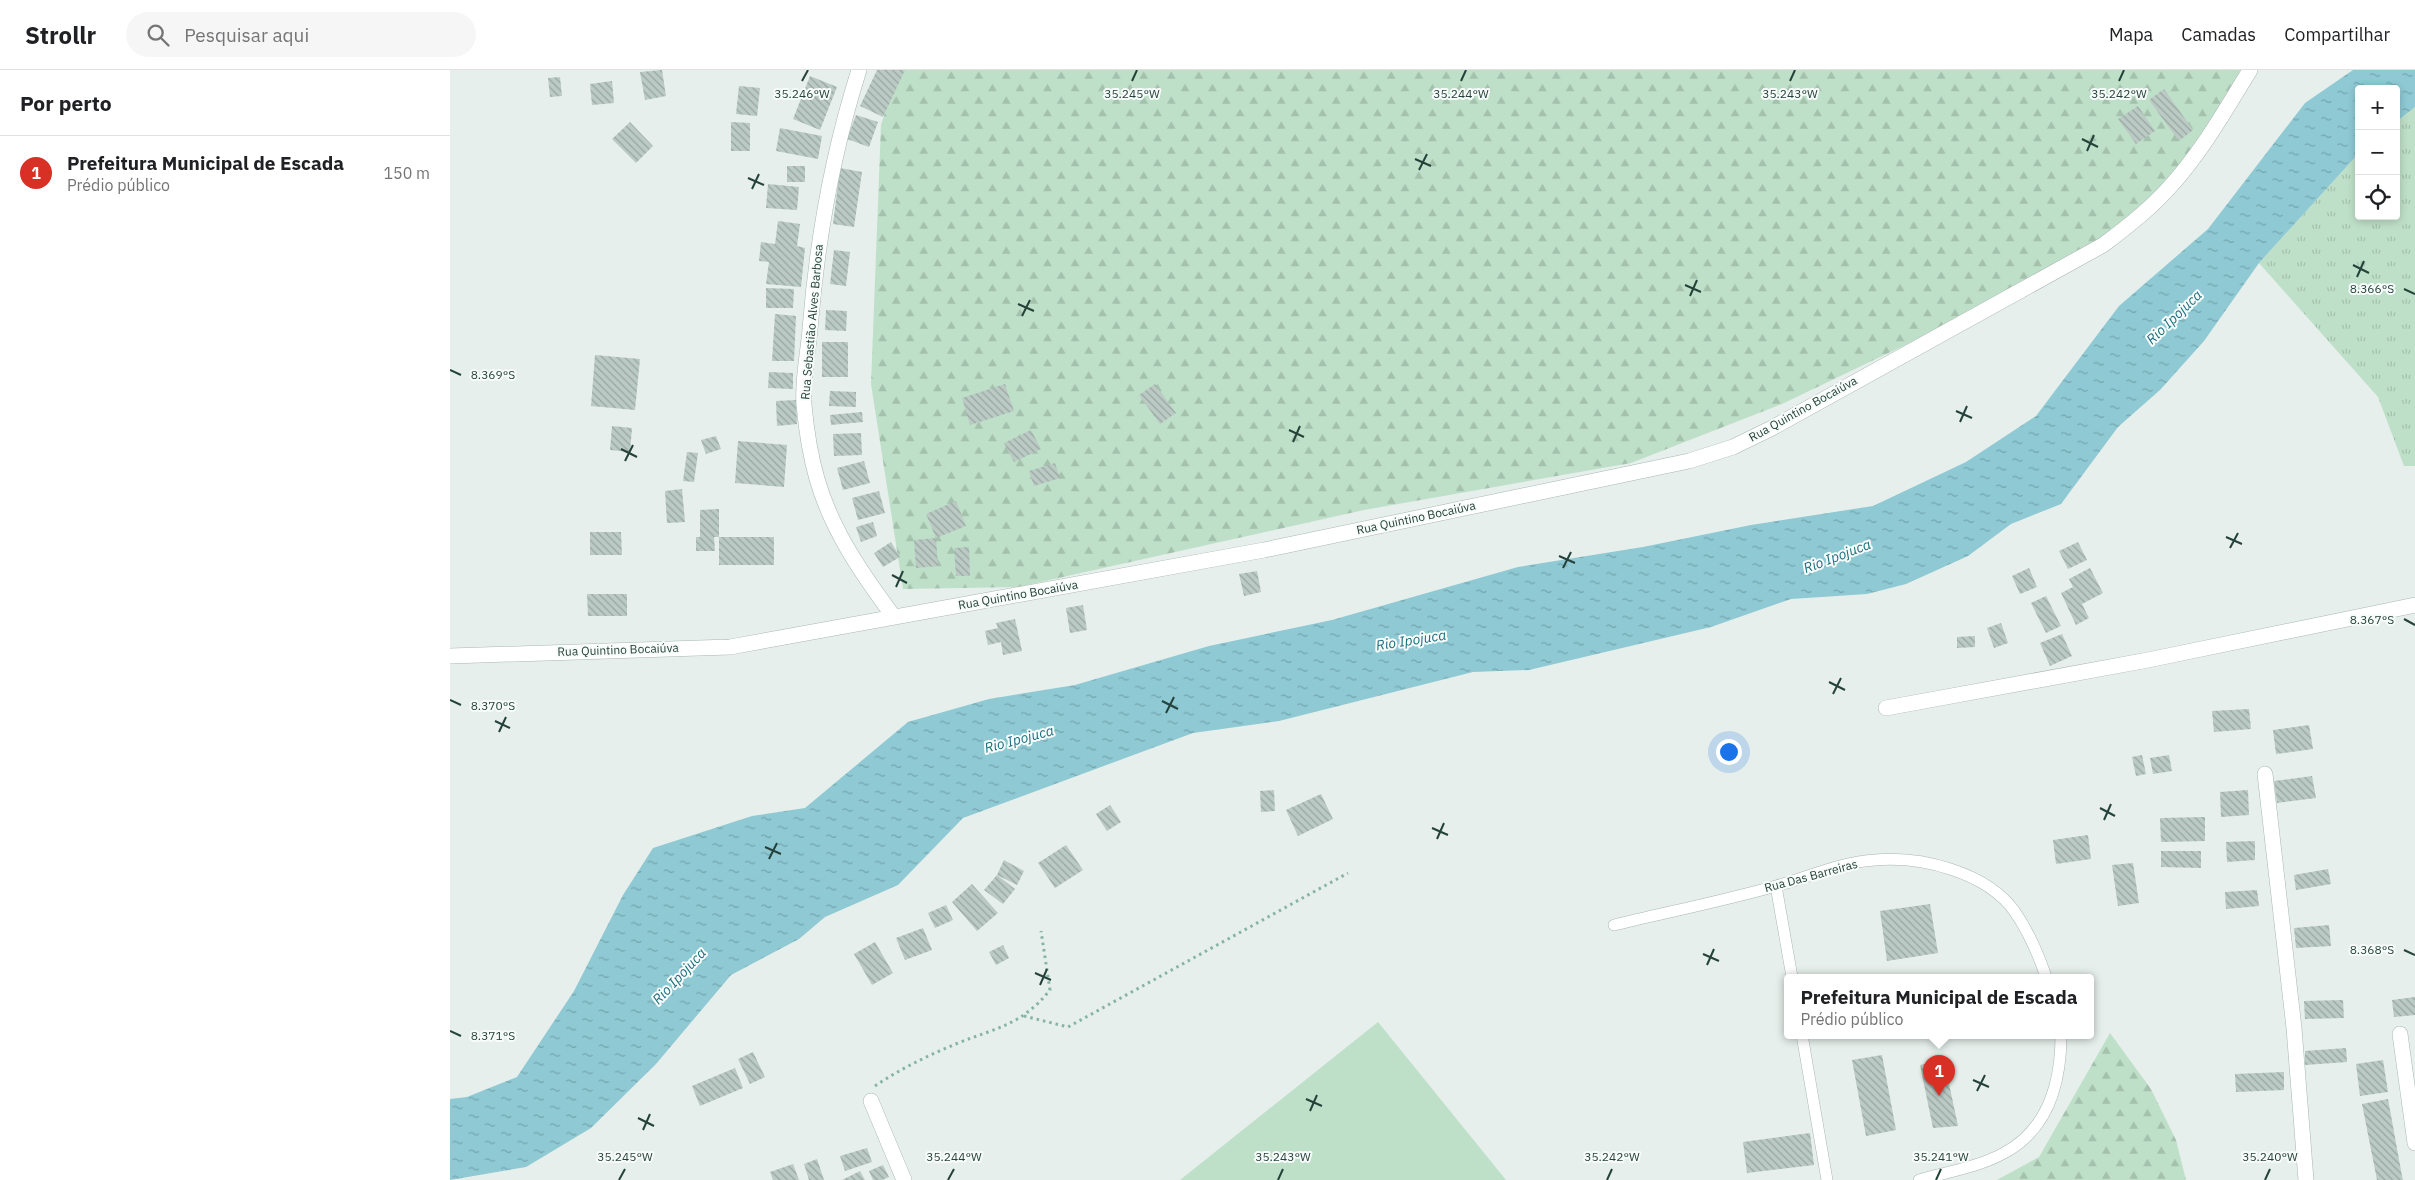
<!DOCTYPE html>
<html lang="pt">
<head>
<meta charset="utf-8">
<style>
  :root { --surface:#fff; --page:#f6f6f6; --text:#202124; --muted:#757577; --line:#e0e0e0; --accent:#d93025 }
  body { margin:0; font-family:"IBM Plex Sans",sans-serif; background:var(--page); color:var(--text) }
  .controls { position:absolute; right:15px; top:15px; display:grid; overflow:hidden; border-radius:5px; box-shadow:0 2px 8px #0003 }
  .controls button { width:45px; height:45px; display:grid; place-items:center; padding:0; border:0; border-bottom:1px solid var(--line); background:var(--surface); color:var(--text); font:25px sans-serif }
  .you { position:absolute; left:1278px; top:681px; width:18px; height:18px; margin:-12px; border:4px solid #fff; border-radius:50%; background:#1a73e8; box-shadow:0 0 0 8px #1a73e833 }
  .badge { display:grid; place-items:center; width:32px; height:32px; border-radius:50%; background:var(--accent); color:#fff; font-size:16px; font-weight:700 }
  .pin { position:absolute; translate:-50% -41px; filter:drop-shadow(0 1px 2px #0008) }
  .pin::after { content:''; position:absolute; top:26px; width:18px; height:15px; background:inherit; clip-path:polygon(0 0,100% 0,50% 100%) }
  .popup { position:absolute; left:1334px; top:904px; width:310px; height:65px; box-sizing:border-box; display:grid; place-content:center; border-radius:5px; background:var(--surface); filter:drop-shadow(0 1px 4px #0005); font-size:16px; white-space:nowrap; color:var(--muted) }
  .popup b { font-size:19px; color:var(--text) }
  .popup::after { content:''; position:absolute; left:50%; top:100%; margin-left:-10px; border:10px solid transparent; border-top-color:var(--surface) }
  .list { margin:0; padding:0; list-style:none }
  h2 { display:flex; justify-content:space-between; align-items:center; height:65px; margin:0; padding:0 20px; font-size:21px }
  h2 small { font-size:16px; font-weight:400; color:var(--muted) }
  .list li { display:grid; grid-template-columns:32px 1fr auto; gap:15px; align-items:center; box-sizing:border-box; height:75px; padding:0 20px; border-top:1px solid var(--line) }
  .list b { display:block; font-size:19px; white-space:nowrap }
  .list p { margin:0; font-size:16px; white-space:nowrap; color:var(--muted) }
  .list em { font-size:16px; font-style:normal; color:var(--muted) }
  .icon { flex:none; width:28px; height:28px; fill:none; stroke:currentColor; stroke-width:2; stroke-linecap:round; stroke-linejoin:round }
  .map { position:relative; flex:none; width:1965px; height:1110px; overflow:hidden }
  header { display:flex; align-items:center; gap:30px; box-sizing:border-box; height:70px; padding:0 25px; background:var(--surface); border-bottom:1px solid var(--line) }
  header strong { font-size:24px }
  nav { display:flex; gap:28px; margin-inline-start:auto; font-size:18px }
  .search { width:350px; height:45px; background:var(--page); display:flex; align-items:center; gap:12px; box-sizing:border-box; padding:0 18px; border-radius:28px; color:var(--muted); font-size:19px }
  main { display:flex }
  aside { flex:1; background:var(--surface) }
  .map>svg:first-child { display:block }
  .grass { fill:#bfe0c8 }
  .forest { fill:url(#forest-firs) }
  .park { fill:url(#park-tufts) }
  .water { fill:url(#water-ripples) }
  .building { fill:url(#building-back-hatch) }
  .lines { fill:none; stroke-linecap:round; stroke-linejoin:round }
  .service-casing { stroke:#a8b8b2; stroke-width:12 }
  .minor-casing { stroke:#a8b8b2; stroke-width:16 }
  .path { stroke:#86b3a5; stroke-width:3; stroke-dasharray:2.5 4; stroke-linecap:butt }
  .service { stroke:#fff; stroke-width:11 }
  .minor { stroke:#fff; stroke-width:15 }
  .ticks { fill:none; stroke:#24423a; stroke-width:2 }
  .labels { text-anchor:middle; stroke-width:4; stroke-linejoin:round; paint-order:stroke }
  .street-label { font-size:12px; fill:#24423a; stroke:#f7fbf9 }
  .water-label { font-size:14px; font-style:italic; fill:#1c6f80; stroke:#f7fbf9 }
  .ticks-label { font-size:12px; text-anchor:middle; fill:#24423a; stroke:#f7fbf9; stroke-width:4; stroke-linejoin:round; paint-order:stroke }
</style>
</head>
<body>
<header>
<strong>Strollr</strong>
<div class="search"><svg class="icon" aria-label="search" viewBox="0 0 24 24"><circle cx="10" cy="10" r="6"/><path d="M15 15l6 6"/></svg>Pesquisar aqui</div>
<nav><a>Mapa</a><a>Camadas</a><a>Compartilhar</a></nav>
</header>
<main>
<aside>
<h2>Por perto<small></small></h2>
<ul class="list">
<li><span class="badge">1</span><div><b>Prefeitura Municipal de Escada</b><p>Prédio público</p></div><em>150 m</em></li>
</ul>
</aside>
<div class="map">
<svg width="1965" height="1110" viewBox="0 0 1965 1110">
  <defs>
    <pattern id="forest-firs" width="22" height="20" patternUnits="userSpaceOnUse" patternTransform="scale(1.25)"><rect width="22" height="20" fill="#bfe0c8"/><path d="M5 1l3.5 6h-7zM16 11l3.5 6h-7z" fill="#a4c1ad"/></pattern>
    <pattern id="park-tufts" width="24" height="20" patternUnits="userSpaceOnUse" patternTransform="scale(1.25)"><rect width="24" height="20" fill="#bfe0c8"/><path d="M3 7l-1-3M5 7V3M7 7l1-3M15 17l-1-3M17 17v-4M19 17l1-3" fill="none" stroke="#a4c1ad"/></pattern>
    <pattern id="water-ripples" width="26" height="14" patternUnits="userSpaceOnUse" patternTransform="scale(1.25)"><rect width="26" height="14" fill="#8ec9d4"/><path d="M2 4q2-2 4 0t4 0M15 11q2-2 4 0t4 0" fill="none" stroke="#74a5ad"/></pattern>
    <pattern id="building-back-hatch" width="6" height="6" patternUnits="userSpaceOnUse" patternTransform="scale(1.25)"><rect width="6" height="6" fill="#bbcac4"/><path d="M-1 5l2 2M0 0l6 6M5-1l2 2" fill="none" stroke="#98a6a0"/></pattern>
  </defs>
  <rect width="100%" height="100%" fill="#e6efeb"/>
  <!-- grass -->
  <path class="grass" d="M928 952 1056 1110H730Z"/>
  <!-- forest -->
  <path class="forest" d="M449 0H1795L1731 98 1647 183 1332 334 1181 393 914 440 568 517 453 519 421 314 431 55Z
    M1660 963 1701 1019 1726 1070 1736 1110H1547L1589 1087Z"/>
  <!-- park -->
  <path class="park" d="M1965 37V396H1954L1928 327 1809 193 1909 83V146H1946V52Z"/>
  <!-- water -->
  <path class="water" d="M1903 0H1965V37L1946 52V19H1909V83L1809 193 1754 271 1710 320 1668 357 1611 434 1561 454 1518 486 1456 514 1417 524 1341 529 1261 557 1079 600 1023 602 829 651 743 663 513 748 448 815 375 847 349 869 281 905 206 994 141 1058 76 1097 0 1110V1029L17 1027 67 1007 124 921 173 825 203 778 302 746 355 738 458 652 539 629 625 615 759 576 882 550 1068 497 1193 477 1301 455 1423 436 1516 392 1586 346 1669 236 1758 159 1855 33Z"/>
  <!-- building -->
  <path class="building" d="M212 0 216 26 195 30 190 2Z
    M427 0H455L433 47 410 36Z
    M360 6 387 17 370 60 343 49Z
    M110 7 112 26 100 27 98 8Z
    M162 11 164 33 142 35 140 14Z
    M289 16 310 18 307 46 286 44Z
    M1714 19 1743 60 1729 71 1699 30Z
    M1688 36 1705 61 1686 74 1668 49Z
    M406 45 428 52 419 77 397 69Z
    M180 52 203 76 186 93 162 69Z
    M281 52 300 53V81H281Z
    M330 58 372 66 368 89 326 81Z
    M337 96H355V112H337Z
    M390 98 412 102 404 157 383 154Z
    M318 114 349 117 347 140 316 138Z
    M328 151 350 154 347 176 355 178 351 217 316 214 319 192 309 191 311 172 325 174Z
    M384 180 400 182 396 216 380 214Z
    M316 218 344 219 343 238H316Z
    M376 240 397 241 396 261 375 260Z
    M325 244 346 246 344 291H322Z
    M372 272H398V307H372Z
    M145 285 190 289 185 340 141 336Z
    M319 302 343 303V319L318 318Z
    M555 314 564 341 520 355 512 328Z
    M705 314 726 343 710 354 689 325Z
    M380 321 406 322V337L379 336Z
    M346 330 347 354 327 356 326 331Z
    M412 342 413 352 381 355 380 345Z
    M162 356 182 358 180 382 160 380Z
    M581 360 591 379 564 392 554 373Z
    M411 363 412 385 384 386 383 364Z
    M266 366 271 379 256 384 251 370Z
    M288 371 337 375 334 417 285 413Z
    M237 382 248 383 244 412 233 411Z
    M414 391 420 413 393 420 387 398Z
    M605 393 610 408 584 416 579 401Z
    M232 419 235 452 217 453 215 421Z
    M429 421 435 443 408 450 402 428Z
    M506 431 516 456 486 468 476 444Z
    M269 439V467H264L265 481H246V467H250V440Z
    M423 452 427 466 411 472 406 457Z
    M140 462H171L172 485H140Z
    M269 467H324V495H269Z
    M486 468 488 496 466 498 464 470Z
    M441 472 450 487 433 497 424 483Z
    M1628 472 1637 490 1618 499 1609 481Z
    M519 477 520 506H506L504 478Z
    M1579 498 1587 517 1570 524 1562 506Z
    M1640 498 1653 523 1632 534 1639 548 1626 555 1611 523 1623 517 1619 509Z
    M807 501 811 522 794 526 789 504Z
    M137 524H177V546H138Z
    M1596 526 1611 556 1596 563 1581 533Z
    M633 535 637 560 620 563 616 538Z
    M565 549 572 581 553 585 551 572 538 575 535 561 548 558 546 553Z
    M1551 553 1558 573 1544 578 1537 558Z
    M1612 564 1622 586 1600 596 1590 573Z
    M1525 566V577L1507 578V567Z
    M1799 639 1801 659 1764 662 1762 641Z
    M1859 655 1863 679 1826 684 1823 660Z
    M1692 685 1696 704 1686 706 1682 687Z
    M1719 685 1722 701 1703 704 1700 688Z
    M1862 706 1866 728 1827 733 1824 711Z
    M824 720 825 741 811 742 810 721Z
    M1798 720 1799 745 1771 747 1770 722Z
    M871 724 883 749 848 766 836 740Z
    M660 735 671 752 657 761 646 744Z
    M1755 747V771L1711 772 1710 748Z
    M1638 765 1641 789 1606 794 1603 770Z
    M1805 771V790L1777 792 1776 772Z
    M616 775 633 800 605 818 588 793Z
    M1711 781H1751V798L1711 797Z
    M554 790 574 801 567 815 547 805 565 819 553 834 534 820 547 805Z
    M1683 793 1689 833 1668 836 1662 795Z
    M1878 799 1881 814 1846 820 1844 805Z
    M522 814 548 843 527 861 502 832Z
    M1807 820 1809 836 1776 839 1775 822Z
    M1480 834 1488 883 1437 891 1430 841Z
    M496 835 503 850 485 858 478 843Z
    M1879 855 1881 876 1846 878 1844 858Z
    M473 858 482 880 455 890 446 868Z
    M425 872 443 903 422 915 404 884Z
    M553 875 559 888 546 895 539 882Z
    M1965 927V945L1944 947 1942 930Z
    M1893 930 1894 948 1855 949 1854 931Z
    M1896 978 1897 992 1855 995V981Z
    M303 982 315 1007 300 1014 288 989Z
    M1432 985 1446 1060 1416 1066 1402 990Z
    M1494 990 1508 1056 1483 1058 1470 995Z
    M1933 990 1938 1022 1910 1026 1906 994Z
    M285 998 293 1018 250 1036 242 1016Z
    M1834 1002V1020L1786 1022 1785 1004Z
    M1938 1029 1952 1106 1953 1110H1927L1912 1034Z
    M1360 1063 1364 1095 1297 1103 1293 1072Z
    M417 1078 422 1092 395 1101 390 1086Z
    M367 1089 374 1110H359L354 1094Z
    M343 1094 349 1110H323L320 1102Z
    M433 1095 439 1107 432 1110H423L419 1101Z
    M410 1101 415 1110H392Z"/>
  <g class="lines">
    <defs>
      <path id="service" d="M1326 816 1342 907
        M1164 855C1218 842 1273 831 1326 816 1359 807 1391 792 1425 790 1471 786 1537 802 1565 842 1578 861 1589 886 1596 907
        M1352 965 1377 1110
        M1469 1110C1497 1102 1529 1097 1554 1083 1599 1059 1611 1012 1611 965"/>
      <path id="minor" d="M409 0C382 85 367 170 360 259 358 284 352 310 354 335 356 357 361 388 367 409 382 461 412 504 444 547
        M0 586 280 577 814 480 1239 391 1283 377 1322 358 1653 175C1676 158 1698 141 1717 120 1750 85 1775 41 1800 0
        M1436 638 1698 590 1965 535
        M1815 704 1844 958 1856 1110
        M1950 964 1965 1073
        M421 1031 454 1110"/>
    </defs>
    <!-- service casing -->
    <use href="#service" class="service-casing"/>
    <!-- minor casing -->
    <use href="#minor" class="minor-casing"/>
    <!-- path -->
    <path class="path" d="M574 946 618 957 898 803
      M425 1016C450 999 479 985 508 973 546 958 572 955 600 920L591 861"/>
    <!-- service -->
    <use href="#service" class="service"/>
    <!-- minor -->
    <use href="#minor" class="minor"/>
  </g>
  <!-- ticks -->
  <path class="ticks" d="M352 11 358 0M682 11 687 0M1011 11 1016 0M1340 11 1345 0M1669 11 1674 0M1632 69 1648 77M1637 81 1644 65M965 89 981 96M969 100 977 84M298 108 314 115M302 119 309 104M1903 195 1919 203M1907 207 1914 191M1235 215 1251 222M1954 219 1965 224M1240 226 1247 210M568 234 584 241M572 246 580 230M0 300 11 305M1506 341 1522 348M1510 352 1517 336M839 360 854 367M843 372 850 356M171 379 187 387M175 391 183 375M1776 467 1792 474M1780 478 1788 463M1109 486 1125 493M1113 498 1121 482M442 505 457 513M446 517 453 501M1954 549 1965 555M1379 612 1395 620M1383 624 1391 608M0 630 11 635M712 631 728 639M716 643 724 627M45 651 60 658M49 662 56 647M1650 738 1665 746M1654 750 1661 734M982 758 998 765M987 769 994 753M315 777 331 784M319 789 327 773M1954 880 1965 885M1253 884 1269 891M1257 895 1264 879M585 903 601 910M590 915 597 899M0 961 11 966M1523 1010 1539 1017M1527 1021 1535 1005M856 1029 872 1036M860 1041 867 1025M188 1048 204 1056M193 1060 200 1044M169 1110 175 1099M498 1110 504 1099M828 1110 833 1099M1157 1110 1162 1099M1486 1110 1491 1099M1815 1110 1820 1099"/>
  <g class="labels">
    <!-- street labels -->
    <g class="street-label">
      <text transform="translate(362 252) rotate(-85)" y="4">Rua Sebastião Alves Barbosa</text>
      <text transform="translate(1353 339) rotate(-29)" y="4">Rua Quintino Bocaiúva</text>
      <text transform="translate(966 448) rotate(-12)" y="4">Rua Quintino Bocaiúva</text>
      <text transform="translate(568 525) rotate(-10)" y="4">Rua Quintino Bocaiúva</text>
      <text transform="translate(168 580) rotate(-2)" y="4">Rua Quintino Bocaiúva</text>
      <text transform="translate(1361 806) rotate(-15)" y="4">Rua Das Barreiras</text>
    </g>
    <!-- water labels -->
    <g class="water-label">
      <text transform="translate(1724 247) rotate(-44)" y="5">Rio Ipojuca</text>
      <text transform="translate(1387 486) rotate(-21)" y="5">Rio Ipojuca</text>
      <text transform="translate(961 570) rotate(-9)" y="5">Rio Ipojuca</text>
      <text transform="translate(569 669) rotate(-15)" y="5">Rio Ipojuca</text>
      <text transform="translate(229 906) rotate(-47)" y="5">Rio Ipojuca</text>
    </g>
  </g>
  <g class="ticks-label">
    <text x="352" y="28">35.246°W</text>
    <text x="682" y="28">35.245°W</text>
    <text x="1011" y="28">35.244°W</text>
    <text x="1340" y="28">35.243°W</text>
    <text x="1669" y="28">35.242°W</text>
    <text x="1922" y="223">8.366°S</text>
    <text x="43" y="309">8.369°S</text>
    <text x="1922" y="554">8.367°S</text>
    <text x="43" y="640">8.370°S</text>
    <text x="1922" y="884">8.368°S</text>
    <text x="43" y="970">8.371°S</text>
    <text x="504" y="1091">35.244°W</text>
    <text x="175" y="1091">35.245°W</text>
    <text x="833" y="1091">35.243°W</text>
    <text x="1162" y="1091">35.242°W</text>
    <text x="1491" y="1091">35.241°W</text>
    <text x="1820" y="1091">35.240°W</text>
  </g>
</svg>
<div class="controls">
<button>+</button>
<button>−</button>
<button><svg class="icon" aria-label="locate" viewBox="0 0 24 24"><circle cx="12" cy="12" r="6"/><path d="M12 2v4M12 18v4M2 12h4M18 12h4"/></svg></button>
</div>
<div class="you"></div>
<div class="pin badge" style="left:1489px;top:1026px">1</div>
<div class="popup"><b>Prefeitura Municipal de Escada</b>Prédio público</div>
</div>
</main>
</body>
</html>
